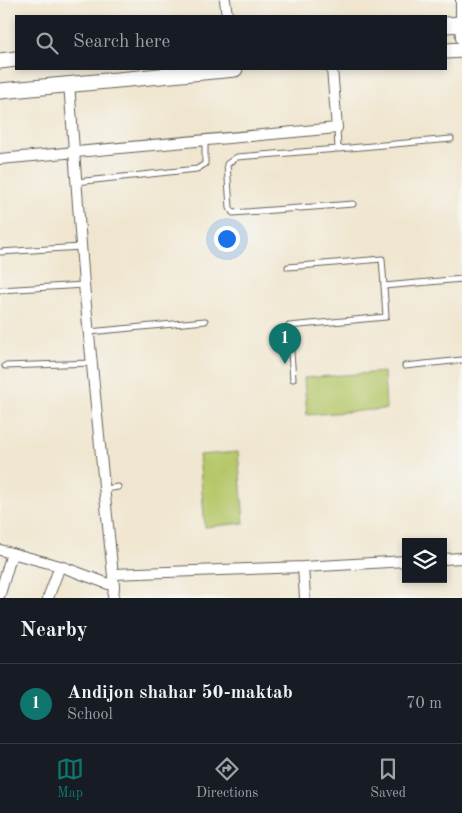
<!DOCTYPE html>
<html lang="en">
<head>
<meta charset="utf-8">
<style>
  :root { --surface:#171b24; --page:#20242c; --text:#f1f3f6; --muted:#9ea1a6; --line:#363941; --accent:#0f766e }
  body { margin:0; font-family:"Old Standard TT",serif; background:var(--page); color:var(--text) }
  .controls { position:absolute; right:15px; bottom:15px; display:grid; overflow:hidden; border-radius:0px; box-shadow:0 2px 8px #0003 }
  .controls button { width:45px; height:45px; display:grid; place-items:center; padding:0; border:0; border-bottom:1px solid var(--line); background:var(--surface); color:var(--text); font:25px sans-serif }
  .you { position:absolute; left:226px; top:238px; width:18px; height:18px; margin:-12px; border:4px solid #fff; border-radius:50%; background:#1a73e8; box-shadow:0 0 0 8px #1a73e833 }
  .badge { display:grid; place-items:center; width:32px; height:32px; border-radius:50%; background:var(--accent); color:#fff; font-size:16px; font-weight:700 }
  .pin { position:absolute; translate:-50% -41px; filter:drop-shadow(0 1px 2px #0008) }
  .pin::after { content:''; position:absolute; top:26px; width:18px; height:15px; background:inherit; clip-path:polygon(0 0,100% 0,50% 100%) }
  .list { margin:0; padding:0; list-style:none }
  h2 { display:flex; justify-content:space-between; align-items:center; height:65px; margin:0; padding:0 20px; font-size:21px }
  h2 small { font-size:16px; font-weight:400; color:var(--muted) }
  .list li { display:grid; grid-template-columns:32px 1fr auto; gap:15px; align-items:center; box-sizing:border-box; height:80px; padding:0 20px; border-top:1px solid var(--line) }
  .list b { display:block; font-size:19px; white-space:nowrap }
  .list p { margin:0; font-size:16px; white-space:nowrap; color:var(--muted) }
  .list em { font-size:16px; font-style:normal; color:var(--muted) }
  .icon { flex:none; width:28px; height:28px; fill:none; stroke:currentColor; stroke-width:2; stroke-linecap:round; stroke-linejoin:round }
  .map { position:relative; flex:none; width:462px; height:598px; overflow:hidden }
  .search { position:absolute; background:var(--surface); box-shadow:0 2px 8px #0003; left:15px; right:15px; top:15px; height:55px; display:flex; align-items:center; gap:12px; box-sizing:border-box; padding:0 18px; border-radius:0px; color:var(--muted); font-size:19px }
  .sheet { height:145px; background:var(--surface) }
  nav { display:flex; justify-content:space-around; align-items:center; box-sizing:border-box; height:70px; border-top:1px solid var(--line); background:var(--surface); font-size:14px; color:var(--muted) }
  nav a { display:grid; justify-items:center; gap:2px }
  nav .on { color:var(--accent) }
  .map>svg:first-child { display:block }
  .green { fill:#b6c76b; stroke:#697244 }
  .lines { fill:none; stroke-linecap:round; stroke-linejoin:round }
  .service-casing { stroke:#66635b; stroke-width:7 }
  .minor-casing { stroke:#66635b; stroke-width:12 }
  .tertiary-casing { stroke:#66635b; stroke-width:14 }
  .secondary-casing { stroke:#66635b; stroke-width:17 }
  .service { stroke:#fff; stroke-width:5 }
  .minor { stroke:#fff; stroke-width:10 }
  .tertiary { stroke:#fff; stroke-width:12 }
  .secondary { stroke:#fff; stroke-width:15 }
</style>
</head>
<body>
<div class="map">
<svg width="462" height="598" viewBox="0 0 462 598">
  <rect width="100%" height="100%" fill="#f6f6f2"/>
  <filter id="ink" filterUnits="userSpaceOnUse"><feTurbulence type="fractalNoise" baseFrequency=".02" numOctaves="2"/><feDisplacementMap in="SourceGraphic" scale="10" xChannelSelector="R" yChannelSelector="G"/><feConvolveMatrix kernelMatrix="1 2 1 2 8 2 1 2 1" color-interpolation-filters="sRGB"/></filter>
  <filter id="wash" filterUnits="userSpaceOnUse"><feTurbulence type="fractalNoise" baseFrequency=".0096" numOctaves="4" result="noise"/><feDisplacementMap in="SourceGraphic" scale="20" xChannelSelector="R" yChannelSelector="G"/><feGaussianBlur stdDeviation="1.12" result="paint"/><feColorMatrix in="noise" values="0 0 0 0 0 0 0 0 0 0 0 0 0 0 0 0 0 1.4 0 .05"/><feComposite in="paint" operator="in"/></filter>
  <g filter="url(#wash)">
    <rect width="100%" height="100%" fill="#f0e6cf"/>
    <!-- green -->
    <path class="green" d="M384 372 386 409 307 415 304 378Z
      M238 452 244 523 205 527 199 455Z"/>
  </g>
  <g filter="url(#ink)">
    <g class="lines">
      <defs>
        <path id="service" d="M337 128 338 149 237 157 227 164 230 208 233 213 353 204
          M338 149 451 139
          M76 182 197 169 205 164V141
          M0 252 81 247
          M288 267 382 259 384 286
          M0 290 84 285
          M89 332 205 321
          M5 366 92 363
          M405 366 462 360
          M293 379 289 326 386 317 384 286 462 279
          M105 489 118 487"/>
        <path id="minor" d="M225 0 227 16
          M461 0V24
          M69 83 84 285 114 586 113 598
          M0 159 337 128 332 69
          M0 550 60 566 114 586
          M443 559 462 558
          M303 567 305 598
          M113 574 303 567 406 561
          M0 594 12 553
          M48 598 60 566"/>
        <path id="tertiary" d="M461 24 462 38"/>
        <path id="secondary" d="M446 25 462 24
          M446 51 462 50
          M0 61 16 59
          M0 91 235 69"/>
      </defs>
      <!-- service casing -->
      <use href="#service" class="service-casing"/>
      <!-- minor casing -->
      <use href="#minor" class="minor-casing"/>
      <!-- tertiary casing -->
      <use href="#tertiary" class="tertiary-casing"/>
      <!-- secondary casing -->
      <use href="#secondary" class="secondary-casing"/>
      <!-- service -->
      <use href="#service" class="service"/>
      <!-- minor -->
      <use href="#minor" class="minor"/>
      <!-- tertiary -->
      <use href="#tertiary" class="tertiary"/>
      <!-- secondary -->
      <use href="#secondary" class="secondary"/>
    </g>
  </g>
</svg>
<div class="controls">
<button><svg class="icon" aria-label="layers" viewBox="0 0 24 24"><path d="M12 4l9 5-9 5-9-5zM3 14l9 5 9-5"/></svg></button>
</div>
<div class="you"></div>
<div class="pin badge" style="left:285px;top:364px">1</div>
<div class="search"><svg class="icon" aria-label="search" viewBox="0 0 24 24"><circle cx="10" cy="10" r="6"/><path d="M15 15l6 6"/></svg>Search here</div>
</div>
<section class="sheet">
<h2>Nearby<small></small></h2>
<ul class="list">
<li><span class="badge">1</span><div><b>Andijon shahar 50-maktab</b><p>School</p></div><em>70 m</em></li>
</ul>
</section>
<nav>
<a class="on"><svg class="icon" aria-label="map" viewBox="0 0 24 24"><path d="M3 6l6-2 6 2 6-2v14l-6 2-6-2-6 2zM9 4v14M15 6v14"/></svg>Map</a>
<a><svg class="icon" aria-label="directions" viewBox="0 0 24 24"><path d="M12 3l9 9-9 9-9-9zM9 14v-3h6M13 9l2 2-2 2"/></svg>Directions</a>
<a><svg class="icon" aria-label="saved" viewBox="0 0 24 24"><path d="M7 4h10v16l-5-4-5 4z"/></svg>Saved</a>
</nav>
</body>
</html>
